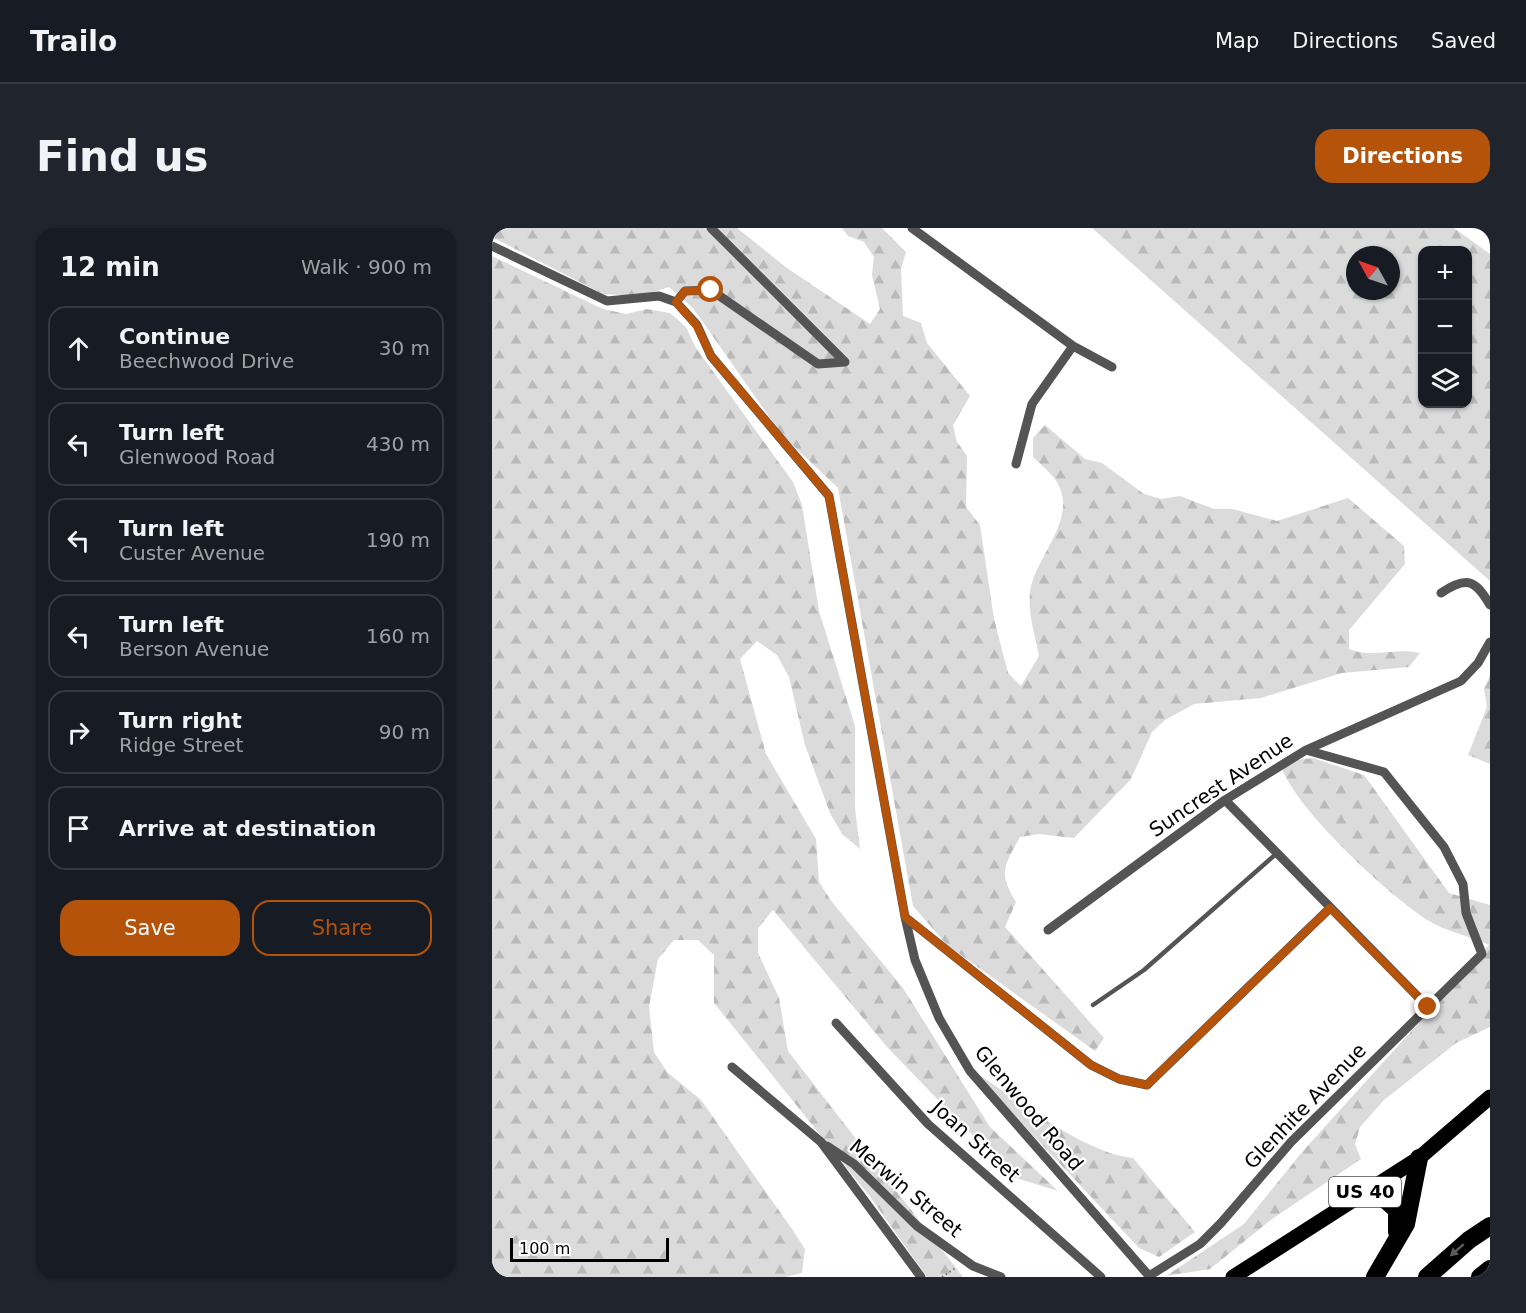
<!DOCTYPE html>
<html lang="en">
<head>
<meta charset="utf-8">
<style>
  :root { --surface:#171b24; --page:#20242c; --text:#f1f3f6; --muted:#9ea1a6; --line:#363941; --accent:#b45309 }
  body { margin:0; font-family:"DejaVu Sans",sans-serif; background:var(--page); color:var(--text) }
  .controls { position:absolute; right:18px; top:18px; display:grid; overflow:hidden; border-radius:12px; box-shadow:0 2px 4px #0004 }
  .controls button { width:54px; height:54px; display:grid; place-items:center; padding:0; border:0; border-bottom:2px solid var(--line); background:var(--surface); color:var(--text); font:30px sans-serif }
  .compass { position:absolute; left:854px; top:18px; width:54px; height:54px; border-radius:50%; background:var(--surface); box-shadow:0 2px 4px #0004; rotate:310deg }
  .scale { position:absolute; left:18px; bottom:15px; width:159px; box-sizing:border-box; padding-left:6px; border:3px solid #000; border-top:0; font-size:16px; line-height:21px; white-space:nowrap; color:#000; -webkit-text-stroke:4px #fff; paint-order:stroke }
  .stop { position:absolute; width:18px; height:18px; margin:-14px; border:4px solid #b45309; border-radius:50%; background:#fff }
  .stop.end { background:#b45309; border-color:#fff; box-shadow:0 2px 6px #0008 }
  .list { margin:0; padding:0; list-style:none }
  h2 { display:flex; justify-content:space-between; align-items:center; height:78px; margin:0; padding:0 24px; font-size:26px }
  h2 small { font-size:20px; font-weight:400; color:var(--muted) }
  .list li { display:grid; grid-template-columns:39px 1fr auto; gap:18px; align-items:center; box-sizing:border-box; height:84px; margin:0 12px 12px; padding:0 12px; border:2px solid var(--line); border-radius:18px }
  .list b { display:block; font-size:22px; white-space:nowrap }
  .list p { margin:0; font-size:20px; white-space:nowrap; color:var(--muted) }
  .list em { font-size:20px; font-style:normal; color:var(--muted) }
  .actions { display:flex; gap:12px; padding:18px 24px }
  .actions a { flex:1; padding:14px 0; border:2px solid var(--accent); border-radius:18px; text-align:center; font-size:21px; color:var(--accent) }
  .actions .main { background:var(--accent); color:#fff }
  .icon { flex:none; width:33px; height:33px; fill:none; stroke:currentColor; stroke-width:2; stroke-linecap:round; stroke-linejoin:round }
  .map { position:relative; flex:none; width:998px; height:1049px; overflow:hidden; border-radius:18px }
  header { display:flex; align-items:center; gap:36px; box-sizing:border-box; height:84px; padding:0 30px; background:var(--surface); border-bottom:2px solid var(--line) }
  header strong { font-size:28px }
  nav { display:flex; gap:33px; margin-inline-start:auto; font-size:21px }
  .intro { display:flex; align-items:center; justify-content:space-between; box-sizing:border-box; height:144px; padding:0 36px }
  h1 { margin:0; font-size:42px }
  .button { padding:15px 27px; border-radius:18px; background:var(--accent); color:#fff; font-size:21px; font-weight:700 }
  main { display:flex; gap:36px; padding:0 36px }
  aside { flex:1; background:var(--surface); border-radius:18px; box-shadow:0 2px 4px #0004 }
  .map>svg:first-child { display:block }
  .forest { fill:url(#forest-firs); fill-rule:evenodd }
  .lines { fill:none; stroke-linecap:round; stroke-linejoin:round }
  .path { stroke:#767676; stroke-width:2; stroke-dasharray:1.5 3; stroke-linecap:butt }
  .service { stroke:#545454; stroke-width:4.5 }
  .minor { stroke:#545454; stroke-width:9 }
  .primary { stroke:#000; stroke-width:15 }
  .motorway { stroke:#000; stroke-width:18 }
  .oneway { fill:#595959 }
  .route { stroke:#b45309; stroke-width:8 }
  .labels { text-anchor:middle; stroke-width:4.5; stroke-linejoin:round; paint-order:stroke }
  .shield { fill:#fff; stroke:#4c4c4c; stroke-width:1.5 }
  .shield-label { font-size:18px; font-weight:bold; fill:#000 }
  .street-label { font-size:20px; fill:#000; stroke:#fff }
</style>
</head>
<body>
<header>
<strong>Trailo</strong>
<nav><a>Map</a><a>Directions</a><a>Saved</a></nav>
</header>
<div class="intro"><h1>Find us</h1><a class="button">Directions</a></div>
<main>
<aside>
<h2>12 min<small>Walk · 900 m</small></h2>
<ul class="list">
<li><svg class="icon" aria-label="ahead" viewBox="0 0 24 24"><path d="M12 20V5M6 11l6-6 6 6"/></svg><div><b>Continue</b><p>Beechwood Drive</p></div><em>30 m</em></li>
<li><svg class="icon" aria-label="left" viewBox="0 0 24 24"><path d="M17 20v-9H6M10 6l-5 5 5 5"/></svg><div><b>Turn left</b><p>Glenwood Road</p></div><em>430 m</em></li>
<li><svg class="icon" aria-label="left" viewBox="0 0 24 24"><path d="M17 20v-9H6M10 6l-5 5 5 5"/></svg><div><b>Turn left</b><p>Custer Avenue</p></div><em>190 m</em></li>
<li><svg class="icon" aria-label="left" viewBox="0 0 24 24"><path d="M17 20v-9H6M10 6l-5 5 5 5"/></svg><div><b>Turn left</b><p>Berson Avenue</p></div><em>160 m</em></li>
<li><svg class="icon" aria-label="right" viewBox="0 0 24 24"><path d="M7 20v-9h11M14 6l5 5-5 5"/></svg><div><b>Turn right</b><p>Ridge Street</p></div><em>90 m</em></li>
<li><svg class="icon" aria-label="arrive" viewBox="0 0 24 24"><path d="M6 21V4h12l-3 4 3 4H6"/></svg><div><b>Arrive at destination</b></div></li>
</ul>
<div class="actions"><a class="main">Save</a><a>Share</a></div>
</aside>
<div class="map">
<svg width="998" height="1049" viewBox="0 0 998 1049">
  <defs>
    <pattern id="forest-firs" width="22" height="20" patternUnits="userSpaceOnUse" patternTransform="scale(1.5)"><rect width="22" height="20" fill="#dbdbdb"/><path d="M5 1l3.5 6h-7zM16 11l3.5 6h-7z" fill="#bababa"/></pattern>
  </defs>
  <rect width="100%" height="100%" fill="#fff"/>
  <!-- forest -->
  <path class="forest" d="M0 0H245L295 40 378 96 388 81 380 47 382 29 372 14 356 8 350 0H390L414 24 409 41 411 88 429 95 435 115 478 168 461 197 465 214 475 228 474 279 488 297 502 391 516 445 529 458 547 428C543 406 533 377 540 355 549 324 584 289 566 256 561 246 549 237 541 229V210L553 197 593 231 610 235 652 266 669 271 688 268 722 281H741L785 293 856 270 912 318 913 336 857 402V421C883 431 902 419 928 425L917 439 850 445 769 470 702 476 673 492 660 504 639 551 582 610 547 606 528 609C512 638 506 645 524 674L513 699 612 810 603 823 455 717 421 678 346 260 290 207 201 80 177 59 149 68 111 66 0 9Z
    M600 0H962L998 26V353ZM976 22V176H930V22ZM863 27H899V63H863Z
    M0 28 111 81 134 86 155 81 178 85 194 99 204 120 301 254 310 277 327 383 363 498V580L368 621 350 606 338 585 313 517 297 449 285 427 265 413 248 431 274 526 324 611 327 654 340 674 411 760 498 899 566 963 521 949 395 819 281 682 266 700V725L287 770 296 823 471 1049H435L379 970 222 775V727L206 712H182L166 731 157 779 162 824 175 844 209 872 300 1001 313 1021 310 1045 293 1049H0Z
    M998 447V536L976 527 995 479 992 461Z
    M821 530 872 547 957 665 998 677V799L964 815 892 872 868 899 863 916 869 931 780 991 718 1041 674 1048 752 996 811 923 997 717C978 708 955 704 937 693 897 668 807 584 790 541L804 532Z
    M480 842C523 870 591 925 641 930L703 1004 667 1029 647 1020Z"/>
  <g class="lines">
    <!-- path -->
    <path class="path" d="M450 1049 465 1039"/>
    <!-- service -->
    <path class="service" d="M601 777 652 742 785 625"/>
    <!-- minor -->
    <path class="minor" d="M420 0 581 118 620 139
      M0 18 115 73 167 68 184 74 205 97 219 128 337 268 413 689 423 732 447 790 478 843 658 1049
      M184 74 193 63 219 62 326 136 353 134 219 0
      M524 236 540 176 581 118
      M949 365C974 348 983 351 998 377
      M733 572 936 779
      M413 689 599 837 627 851 655 857 838 680
      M556 702 733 572 814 522 969 453 986 435 998 414
      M344 795 436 896 609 1049
      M240 839 329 914 429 1049
      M335 918 362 936 425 998 481 1038 509 1049
      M657 1048 708 1016 729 995 799 914 990 726 974 685 971 656 952 619 892 544 814 522"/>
    <!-- primary -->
    <path class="primary" d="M741 1049 927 930 998 869"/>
    <!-- motorway -->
    <path class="motorway" d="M875 963 894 972 905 982V1004
      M883 1049 914 996 927 930
      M935 1049 977 1012 998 998
      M988 1049 998 1041"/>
  </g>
  <!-- one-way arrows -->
  <defs><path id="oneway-solid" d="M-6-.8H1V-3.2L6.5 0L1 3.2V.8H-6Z" transform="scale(1.5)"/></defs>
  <use class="oneway" href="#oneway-solid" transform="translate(965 1022) rotate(139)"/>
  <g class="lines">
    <!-- route -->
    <path class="route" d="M219 62 193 63 184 74 205 98 219 128 337 268 413 689 599 837 627 851 655 857 838 680 936 779"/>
  </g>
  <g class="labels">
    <!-- shield labels -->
    <rect class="shield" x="837" y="949" width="72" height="30" rx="4.5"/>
    <g class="shield-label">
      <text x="873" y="970">US 40</text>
    </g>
    <!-- street labels -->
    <g class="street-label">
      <text transform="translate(729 557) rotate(-34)" y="7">Suncrest Avenue</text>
      <text transform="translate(813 878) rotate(-46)" y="7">Glenhite Avenue</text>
      <text transform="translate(537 880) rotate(50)" y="7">Glenwood Road</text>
      <text transform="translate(484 913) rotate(42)" y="7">Joan Street</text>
      <text transform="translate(414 960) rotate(40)" y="7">Merwin Street</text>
    </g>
  </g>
</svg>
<div class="controls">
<button>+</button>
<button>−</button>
<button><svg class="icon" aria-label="layers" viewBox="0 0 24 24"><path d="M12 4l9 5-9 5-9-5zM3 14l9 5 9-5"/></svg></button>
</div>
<svg class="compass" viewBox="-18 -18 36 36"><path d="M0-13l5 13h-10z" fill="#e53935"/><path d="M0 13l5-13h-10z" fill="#9ea1a6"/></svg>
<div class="scale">100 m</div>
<div class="stop" style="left:219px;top:62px"></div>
<div class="stop end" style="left:936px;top:779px"></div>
</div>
</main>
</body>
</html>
